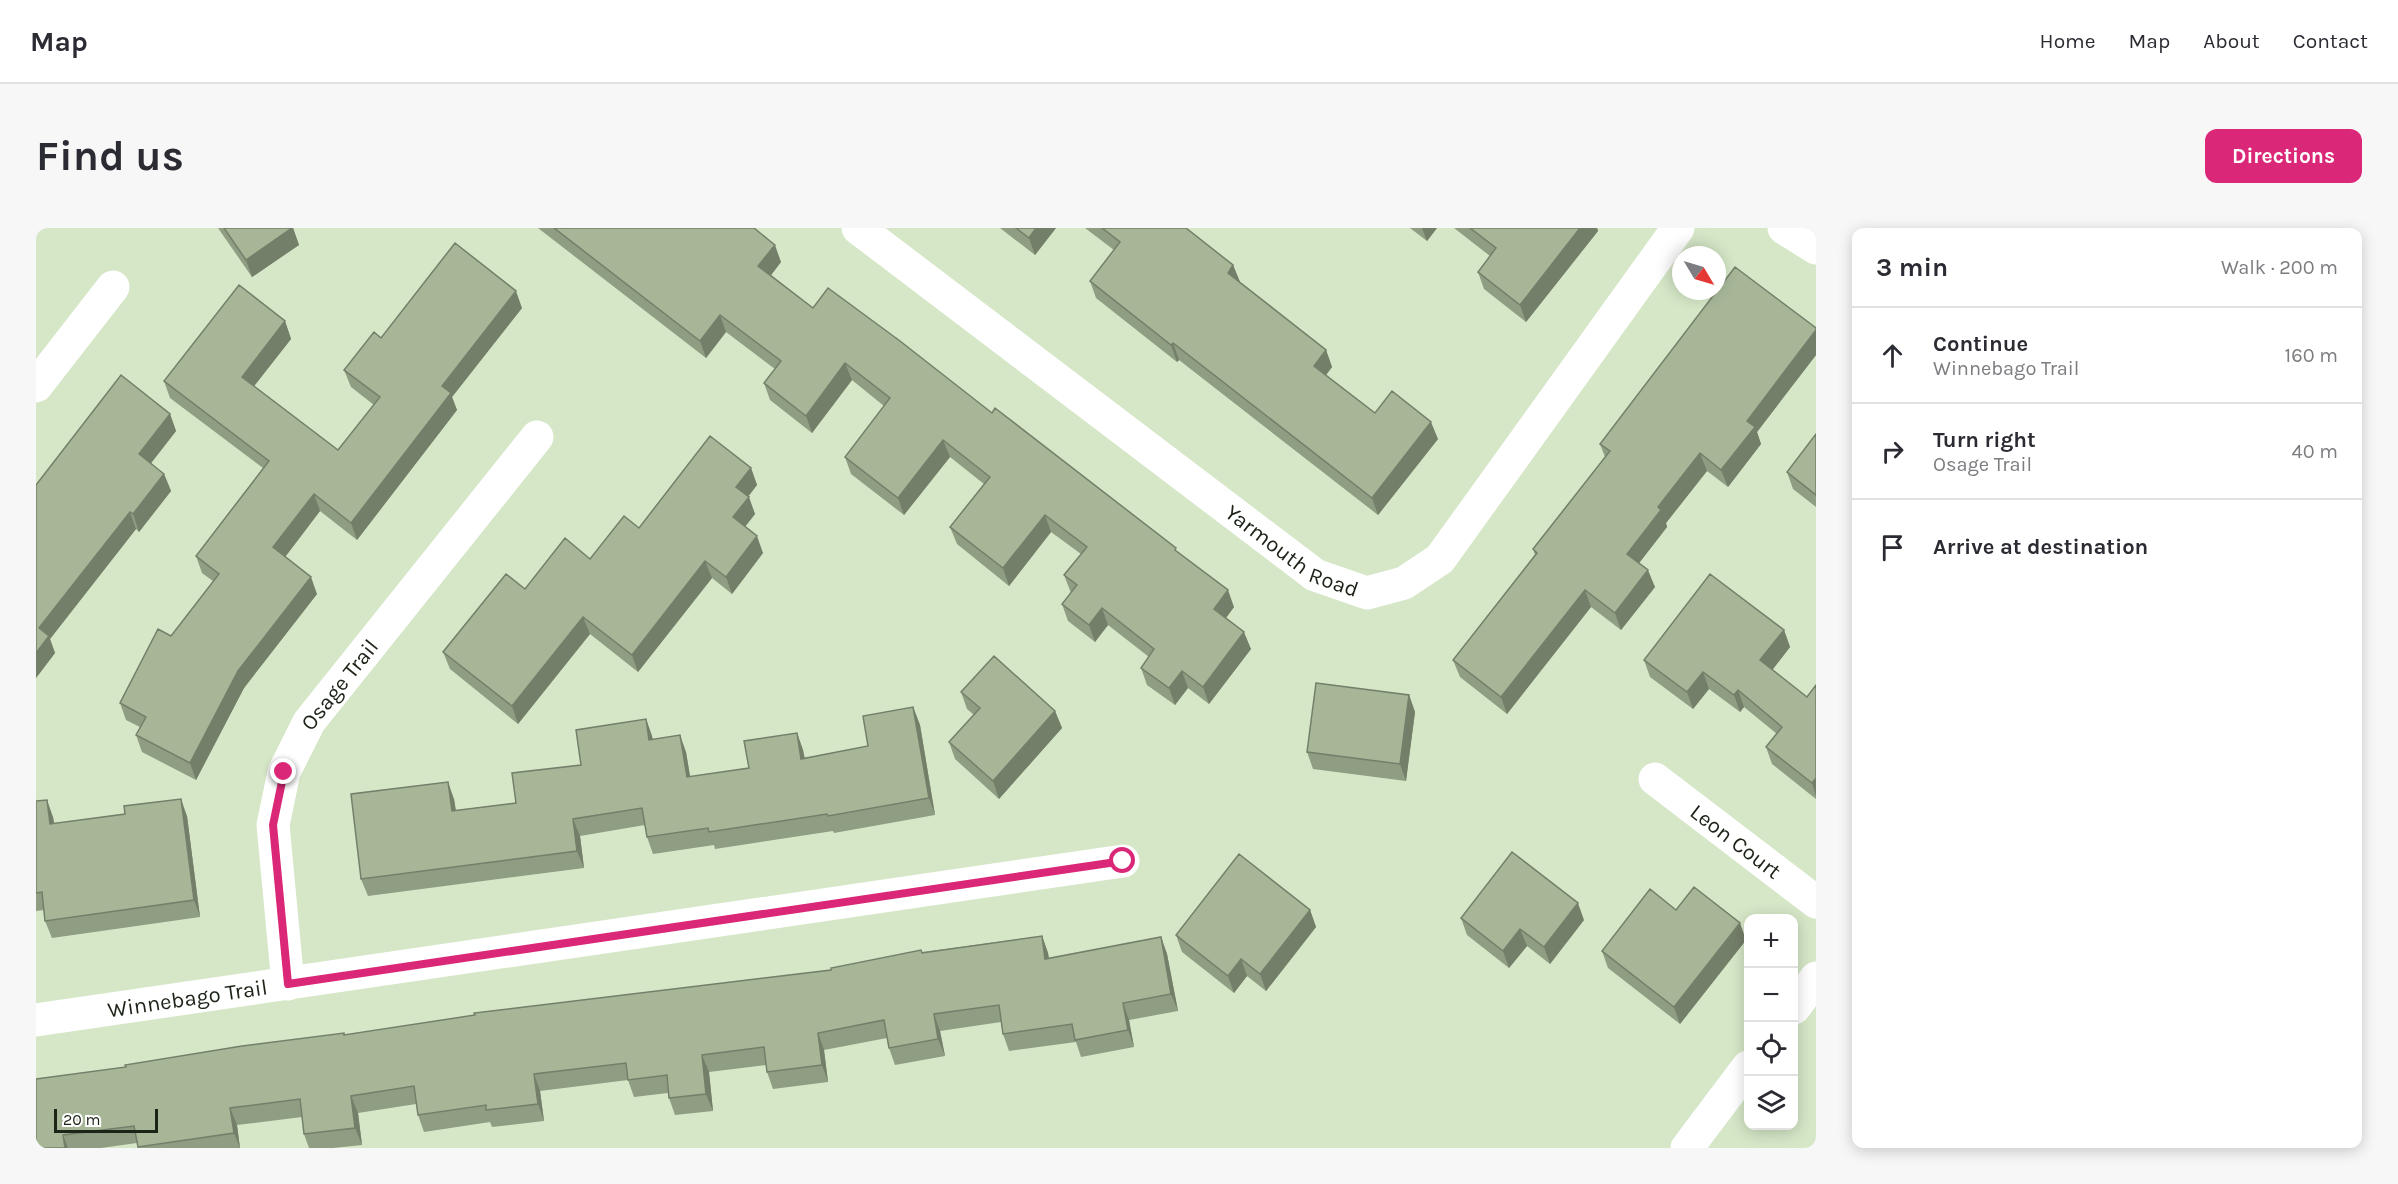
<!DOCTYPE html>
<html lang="en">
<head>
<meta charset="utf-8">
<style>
  :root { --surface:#fff; --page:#f7f7f7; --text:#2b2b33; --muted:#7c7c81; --line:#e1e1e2; --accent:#db2777 }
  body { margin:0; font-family:Karla,sans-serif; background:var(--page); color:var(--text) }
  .controls { position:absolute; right:18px; bottom:18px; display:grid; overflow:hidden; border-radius:12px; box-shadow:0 3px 15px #0003 }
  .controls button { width:54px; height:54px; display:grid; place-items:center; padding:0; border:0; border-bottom:2px solid var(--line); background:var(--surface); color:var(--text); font:30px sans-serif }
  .compass { position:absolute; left:1636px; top:18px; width:54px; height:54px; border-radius:50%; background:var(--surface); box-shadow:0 3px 15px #0003; rotate:128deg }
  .scale { position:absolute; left:18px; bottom:15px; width:104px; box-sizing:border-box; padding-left:6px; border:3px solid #1c2317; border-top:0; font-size:16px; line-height:21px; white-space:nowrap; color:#1c2317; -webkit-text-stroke:4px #fff; paint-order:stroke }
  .stop { position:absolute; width:18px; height:18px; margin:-14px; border:4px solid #db2777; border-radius:50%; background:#fff }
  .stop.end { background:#db2777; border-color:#fff; box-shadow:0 2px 6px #0008 }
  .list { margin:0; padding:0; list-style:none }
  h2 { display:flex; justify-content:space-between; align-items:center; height:78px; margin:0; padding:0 24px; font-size:26px }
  h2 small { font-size:20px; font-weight:400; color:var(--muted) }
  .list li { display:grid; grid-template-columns:39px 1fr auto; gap:18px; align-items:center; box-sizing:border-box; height:96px; padding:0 24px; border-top:2px solid var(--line) }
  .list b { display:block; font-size:22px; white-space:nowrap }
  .list p { margin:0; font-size:20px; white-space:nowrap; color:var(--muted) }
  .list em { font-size:20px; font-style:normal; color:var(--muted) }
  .icon { flex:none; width:33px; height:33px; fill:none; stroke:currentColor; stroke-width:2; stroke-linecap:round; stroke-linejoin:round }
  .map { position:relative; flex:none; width:1780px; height:920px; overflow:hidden; border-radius:12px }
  header { display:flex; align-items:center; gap:36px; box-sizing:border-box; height:84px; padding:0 30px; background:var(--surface); border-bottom:2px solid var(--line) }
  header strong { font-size:28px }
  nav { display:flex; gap:33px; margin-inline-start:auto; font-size:21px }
  .intro { display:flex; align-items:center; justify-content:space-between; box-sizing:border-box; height:144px; padding:0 36px }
  h1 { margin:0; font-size:42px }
  .button { padding:15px 27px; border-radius:12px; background:var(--accent); color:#fff; font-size:21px; font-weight:700 }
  main { display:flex; gap:36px; padding:0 36px }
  aside { flex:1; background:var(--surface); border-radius:12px; box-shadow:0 3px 15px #0003 }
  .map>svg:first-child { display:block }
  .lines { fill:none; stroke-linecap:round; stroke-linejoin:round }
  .street { stroke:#fff; stroke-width:33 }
  .wall { fill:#8f9d82 }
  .shaded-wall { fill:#747f6a }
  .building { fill:#a6b697; stroke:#747f6a; stroke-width:1.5 }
  .route { stroke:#db2777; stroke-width:8 }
  .labels { text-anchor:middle; stroke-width:4.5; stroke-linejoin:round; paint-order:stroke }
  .street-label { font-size:22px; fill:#1c2317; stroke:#fff }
</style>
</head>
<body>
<header>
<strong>Map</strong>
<nav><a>Home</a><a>Map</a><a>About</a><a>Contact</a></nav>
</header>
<div class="intro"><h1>Find us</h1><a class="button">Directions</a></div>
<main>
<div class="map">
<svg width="1780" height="920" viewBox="0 0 1780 920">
  <rect width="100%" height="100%" fill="#d6e7c7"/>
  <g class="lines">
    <!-- street -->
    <g class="street">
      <path id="s1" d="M822 0 1279 347 1331 365 1368 355 1404 331 1642 0"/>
      <path d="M1748 0 1780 20"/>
      <path d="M0 158 77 59"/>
      <path id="s2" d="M1619 551 1780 674"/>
      <path id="s3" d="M252 756 237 597 248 544 273 494 501 209"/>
      <path d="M1758 780 1780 750"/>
      <path id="s4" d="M0 792 1087 633"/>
      <path d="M1651 920 1712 839"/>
    </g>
  </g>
  <!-- wall -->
  <path class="wall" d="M182 0H257L263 17 216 49Z
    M502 0H718L745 34 735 47 777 80 956 185 1142 325 1198 379 1190 390 1215 421 1173 476 1152 460 1139 477 1111 457 1105 440 1113 429 1072 397 1059 414 1032 393 1026 376 1035 365 1028 347 1045 326 1015 304 973 358 921 316 914 299 948 256 914 229 868 287 815 246 809 229 848 178 816 152 776 205 734 172 728 155 739 141 690 104 670 130Z
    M964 0H1020L999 27Z
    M1049 0H1150L1197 37 1204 54 1290 122 1296 139 1290 147 1339 185 1402 211 1342 287 1143 132 1141 134 1060 70 1054 53 1078 22Z
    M1374 0H1401L1391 13Z
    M1418 0H1561L1562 3 1490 94 1448 61 1442 44 1454 28Z
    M486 80 416 169 421 182 321 312 284 283 249 329 281 366 208 460 160 552 106 524 100 507 104 499 90 492 84 475 177 353 166 345 160 328 227 240 134 170 128 153 249 93 255 111 218 158 302 222 338 177 315 159 308 142 345 110Z
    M1780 100V127L1721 204 1725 216 1692 259 1671 243 1630 295 1631 299 1603 335 1619 359 1585 402 1555 379 1471 486 1424 449 1417 432 1499 327 1497 321 1569 229 1564 216Z
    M134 186 140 203 115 235 128 246 135 263 103 304 100 301 14 411 19 425 0 450V257Z
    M1780 206V279L1757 261 1751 244Z
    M715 240 721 257 712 269 719 286 709 299 727 325 696 366 676 350 602 444 554 406 482 496 414 441 407 424 489 361 554 331 603 300Z
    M1748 402 1754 419 1736 442 1771 469 1780 457V571L1736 536 1730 519 1741 506 1708 479 1704 484 1673 461 1657 481 1614 449 1608 432Z
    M925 464 1019 483 1026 500 963 571 919 531 913 514 938 487 931 481Z
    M1373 467 1379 484 1370 553 1277 541 1271 524Z
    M877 479 884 497 899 587 798 605 797 603 679 621 678 617 617 626 611 609 609 597 544 608 548 640 332 668 325 651 418 571 420 582 480 575 545 537 610 491 617 511 650 524 654 549 713 540 761 505 767 522 769 530 832 518Z
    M0 573 17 589 18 596 151 588 164 689 16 710 9 693 8 682 0 683Z
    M1274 682 1280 699 1230 763 1211 748 1198 765 1146 724 1140 707Z
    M1640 682 1710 712 1644 796 1572 740 1566 723Z
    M1425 690 1548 692 1514 736 1491 718 1473 740 1431 707Z
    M1006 708 1012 725 1013 730 1125 709 1131 726 1142 783 1093 792 1098 819 1045 829 1040 814 973 823 967 806 965 794 904 803 909 828 859 837 853 820 851 810 788 822 792 854 737 861 731 844 730 837 673 844 677 883 639 887 633 870 632 865 598 869 592 852 504 863 508 893 456 899 454 894 388 904 382 887 380 876 322 885 326 917 297 920H273L268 906 266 889 201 897 204 920H102L101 915 65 920H0L90 839 308 805 309 807 795 742 886 724Z"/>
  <!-- shaded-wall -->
  <path class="shaded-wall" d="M256 0H257L263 17 216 49 210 32Z
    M1000 0H1020L999 27 993 10Z
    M1386 0H1401L1391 13Z
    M1544 0H1561L1562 3 1490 94 1484 77Z
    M739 17 745 34 729 55 722 38Z
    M1197 37 1204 54 1192 45Z
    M480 63 486 80 416 169 421 182 321 312 315 295 406 158Z
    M684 87 690 104 670 130 664 113Z
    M249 93 255 111 212 166 206 149Z
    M1780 102V127L1721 204 1725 216 1692 259 1685 242 1711 193Z
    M1137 115 1143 132 1141 134 1135 117Z
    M1290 122 1296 139 1284 155 1278 138Z
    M809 135 816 152 776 205 770 188Z
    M134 186 140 203 109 243 103 226Z
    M1395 194 1402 211 1342 287 1336 270Z
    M907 212 914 229 868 287 862 270Z
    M1664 225 1671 243 1630 295 1631 299 1597 343 1591 326 1622 279Z
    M715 240 721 257 706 276 700 259Z
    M128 246 135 263 103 304 97 286Z
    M278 266 284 283 243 337 237 319Z
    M713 269 719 286 703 306 697 289Z
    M94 284 100 301 14 411 19 425 0 450V425L3 400Z
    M1009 287 1015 304 973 358 967 340Z
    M721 308 727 325 696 366 690 349Z
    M669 333 676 350 602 444 596 427Z
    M1612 342 1619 359 1585 402 1579 385Z
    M275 349 281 366 208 460 160 552 154 535 202 443Z
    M1192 362 1198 379 1184 398 1178 381Z
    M1549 362 1555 379 1471 486 1465 469Z
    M1066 380 1072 397 1059 414 1053 397Z
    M547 389 554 406 482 496 476 478Z
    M1748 402 1754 419 1731 449 1724 432Z
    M1208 404 1215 421 1173 476 1167 459Z
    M1146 443 1152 460 1139 477 1133 460Z
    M1667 444 1673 461 1657 481 1651 464Z
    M1702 462 1708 479 1704 484 1698 467Z
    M1373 467 1379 484 1370 553 1364 536Z
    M877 479 884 497 899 587 893 570Z
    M1019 483 1026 500 963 571 957 553Z
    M610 491 616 508 619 529 613 512Z
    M761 505 767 522 771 548 765 531Z
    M644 507 650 524 657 566 651 549Z
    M1780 550V568L1776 555Z
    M412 554 418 571 422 600 416 583Z
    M145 571 151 588 164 689 158 672Z
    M11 572 17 589 21 613 14 596Z
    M537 591 544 608 548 640 541 623Z
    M1542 675 1548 692 1514 736 1508 719Z
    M1274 682 1280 699 1230 763 1224 746Z
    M1704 695 1710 712 1644 796 1638 779Z
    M1484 701 1491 718 1473 740 1467 723Z
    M1006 708 1012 725 1015 748 1009 731Z
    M1125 709 1131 726 1142 783 1135 766Z
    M1205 731 1211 748 1198 765 1192 748Z
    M1087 775 1093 792 1098 819 1092 802Z
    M898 786 904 803 909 828 902 811Z
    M782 805 788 822 792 854 786 837Z
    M666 827 673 844 677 883 670 866Z
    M498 846 504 863 508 893 502 876Z
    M315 868 322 885 326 917 319 900Z
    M194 880 201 897 204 920 198 905Z
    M27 907 32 920H29Z"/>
  <!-- building -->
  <path class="building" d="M188 0H256L210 32Z
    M518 0H718L739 17 722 38 777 80 792 60 864 113 956 185 959 180 1140 320 1139 322 1192 362 1178 381 1208 404 1167 459 1146 443 1133 460 1105 440 1118 421 1066 380 1053 397 1026 376 1041 357 1028 347 1051 319 1009 287 967 340 914 299 954 249 907 212 862 270 809 229 854 170 809 135 770 188 728 155 745 133 684 87 664 113Z
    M980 0H1000L993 10Z
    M1066 0H1150L1197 37 1192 45 1290 122 1278 138 1339 185 1356 163 1395 194 1336 270 1137 115 1135 117 1054 53 1084 14Z
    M1434 0H1544L1484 77 1442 44 1460 20Z
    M419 15 480 63 406 158 415 165 315 295 278 266 237 319 275 349 202 443 154 535 100 507 110 489 84 475 122 401 135 408 183 346 160 328 233 233 128 153 203 57 249 93 206 149 302 222 344 169 308 142 338 104 345 110Z
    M1699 39 1780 100V102L1711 193 1719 199 1685 242 1664 225 1622 279 1625 282 1591 326 1612 342 1579 385 1549 362 1465 469 1417 432 1501 325 1497 321 1574 223 1564 216Z
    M85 147 134 186 103 226 128 246 97 286 94 284 3 400 13 408 0 425V257Z
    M1780 206V267L1751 244Z
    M674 208 715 240 700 259 713 269 697 289 721 308 690 349 669 333 596 427 547 389 476 478 407 424 470 346 489 361 529 310 554 331 588 288 603 300Z
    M1674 346 1748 402 1724 432 1771 469 1780 457V550L1776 555 1730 519 1746 499 1702 462 1698 467 1667 444 1651 464 1608 432Z
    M958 428 1019 483 957 553 913 514 944 480 925 464Z
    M1280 455 1373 467 1364 536 1271 524Z
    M877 479 893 570 792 588 791 586 673 604 672 600 611 609 606 580 537 591 541 623 325 651 315 566 412 554 416 583 480 575 476 545 545 537 540 502 610 491 613 512 644 507 651 549 713 540 708 513 761 505 765 531 832 518 827 488Z
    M145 571 158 672 9 693 6 664 0 665V573L11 572 14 596 89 586 88 578Z
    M1476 624 1542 675 1508 719 1484 701 1467 723 1425 690Z
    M1203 626 1274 682 1224 746 1205 731 1192 748 1140 707Z
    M1658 659 1704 695 1638 779 1566 723 1614 661 1640 682Z
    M1006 708 1009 731 1125 709 1135 766 1087 775 1092 802 1039 812 1036 796 967 806 963 777 898 786 902 811 853 820 848 792 782 805 786 837 731 844 728 819 666 827 670 866 633 870 631 847 592 852 590 835 498 846 502 876 450 882V877L382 887 378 858 315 868 319 900 268 906 264 871 194 880 198 905 102 919 98 898 27 907 29 920H0V851L90 839 89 837 206 818 308 805V807L439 787 438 785 795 742V740L885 722 886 725Z"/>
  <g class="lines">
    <!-- route -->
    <path class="route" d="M248 544 237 597 252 756 1087 633"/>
  </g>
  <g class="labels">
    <!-- street labels -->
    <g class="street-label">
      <text dy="8" stroke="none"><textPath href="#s1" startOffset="542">Yarmouth Road</textPath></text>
      <text dy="8" stroke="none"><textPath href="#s3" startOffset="318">Osage Trail</textPath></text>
      <text dy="8" stroke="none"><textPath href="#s2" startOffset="102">Leon Court</textPath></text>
      <text dy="8" stroke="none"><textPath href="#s4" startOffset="153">Winnebago Trail</textPath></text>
    </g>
  </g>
</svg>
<div class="controls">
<button>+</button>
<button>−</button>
<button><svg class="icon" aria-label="locate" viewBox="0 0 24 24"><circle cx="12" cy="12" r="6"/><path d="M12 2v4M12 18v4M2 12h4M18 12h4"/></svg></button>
<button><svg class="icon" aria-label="layers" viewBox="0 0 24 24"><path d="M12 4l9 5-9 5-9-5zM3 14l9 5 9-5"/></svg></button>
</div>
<svg class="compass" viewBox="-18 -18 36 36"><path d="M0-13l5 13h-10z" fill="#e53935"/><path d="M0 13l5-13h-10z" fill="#7c7c81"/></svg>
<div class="scale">20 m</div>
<div class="stop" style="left:1087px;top:633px"></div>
<div class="stop end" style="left:248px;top:544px"></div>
</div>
<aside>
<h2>3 min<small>Walk · 200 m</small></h2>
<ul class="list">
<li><svg class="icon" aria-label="ahead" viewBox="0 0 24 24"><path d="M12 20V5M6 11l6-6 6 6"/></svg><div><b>Continue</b><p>Winnebago Trail</p></div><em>160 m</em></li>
<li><svg class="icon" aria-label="right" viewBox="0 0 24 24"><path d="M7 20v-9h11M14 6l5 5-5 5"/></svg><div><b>Turn right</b><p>Osage Trail</p></div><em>40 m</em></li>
<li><svg class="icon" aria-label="arrive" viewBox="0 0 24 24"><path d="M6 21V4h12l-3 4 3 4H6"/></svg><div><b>Arrive at destination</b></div></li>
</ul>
</aside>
</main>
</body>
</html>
